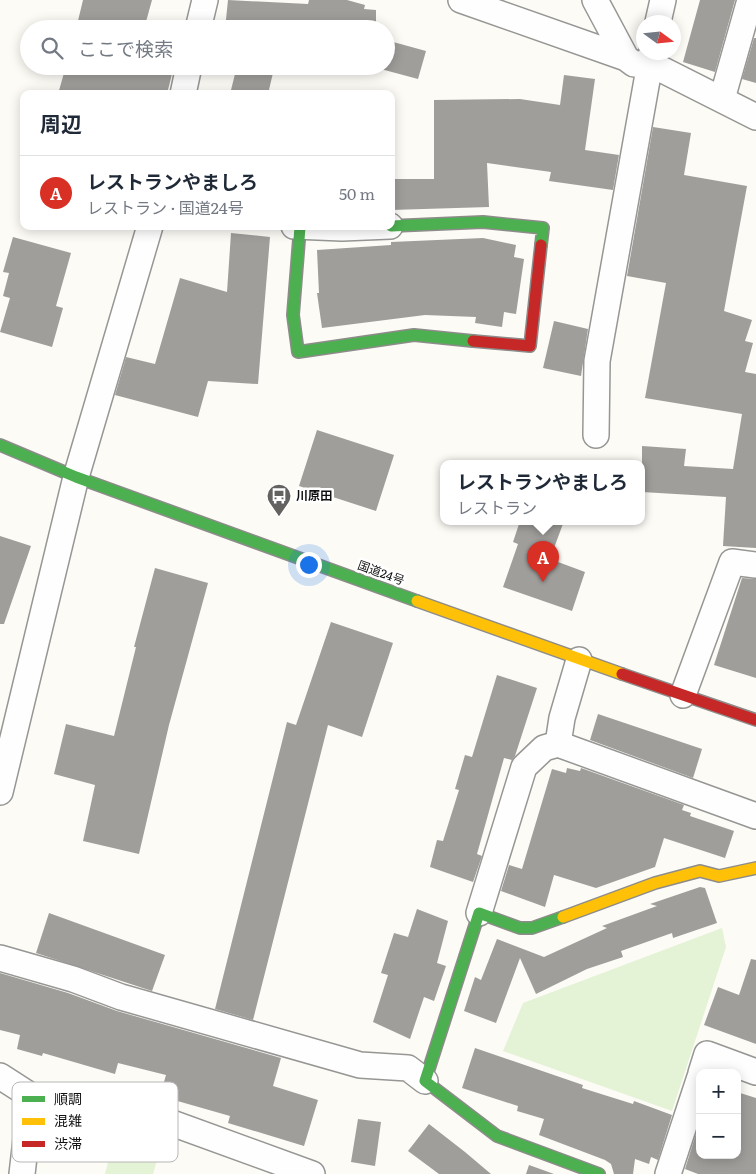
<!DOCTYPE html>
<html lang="ja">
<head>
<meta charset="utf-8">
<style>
  :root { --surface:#fff; --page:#f2f2f3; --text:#1f2937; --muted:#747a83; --line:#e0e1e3; --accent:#d93025 }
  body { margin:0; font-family:Literata,"Noto Sans JP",serif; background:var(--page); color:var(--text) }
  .controls { position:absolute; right:15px; bottom:15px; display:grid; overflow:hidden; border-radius:10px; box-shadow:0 2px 12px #0003 }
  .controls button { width:45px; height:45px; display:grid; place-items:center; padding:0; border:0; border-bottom:1px solid var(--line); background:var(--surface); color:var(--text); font:25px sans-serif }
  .compass { position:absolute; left:636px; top:15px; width:45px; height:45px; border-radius:50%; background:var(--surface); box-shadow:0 2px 12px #0003; rotate:105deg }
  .you { position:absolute; left:308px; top:564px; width:18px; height:18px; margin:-12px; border:4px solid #fff; border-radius:50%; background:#1a73e8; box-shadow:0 0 0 8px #1a73e833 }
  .badge { display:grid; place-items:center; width:32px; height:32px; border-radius:50%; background:var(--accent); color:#fff; font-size:16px; font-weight:700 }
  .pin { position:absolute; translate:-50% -41px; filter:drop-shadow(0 1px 2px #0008) }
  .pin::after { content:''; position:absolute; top:26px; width:18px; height:15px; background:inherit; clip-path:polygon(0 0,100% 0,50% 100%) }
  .popup { position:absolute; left:440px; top:460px; width:205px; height:65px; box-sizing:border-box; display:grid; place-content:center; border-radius:10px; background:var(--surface); filter:drop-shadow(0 1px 4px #0005); font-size:16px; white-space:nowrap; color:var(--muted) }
  .popup b { font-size:19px; color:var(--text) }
  .popup::after { content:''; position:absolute; left:50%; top:100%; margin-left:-10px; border:10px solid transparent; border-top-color:var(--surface) }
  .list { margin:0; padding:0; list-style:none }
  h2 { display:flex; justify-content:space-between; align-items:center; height:65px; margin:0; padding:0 20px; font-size:21px }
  h2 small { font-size:16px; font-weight:400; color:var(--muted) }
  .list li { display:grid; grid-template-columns:32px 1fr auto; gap:15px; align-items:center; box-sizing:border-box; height:75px; padding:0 20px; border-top:1px solid var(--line) }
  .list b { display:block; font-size:19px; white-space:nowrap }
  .list p { margin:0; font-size:16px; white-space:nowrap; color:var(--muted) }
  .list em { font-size:16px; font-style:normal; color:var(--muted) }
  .icon { flex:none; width:28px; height:28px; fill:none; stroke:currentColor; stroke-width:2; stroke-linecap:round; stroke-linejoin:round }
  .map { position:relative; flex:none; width:756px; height:1174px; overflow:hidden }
  .search { position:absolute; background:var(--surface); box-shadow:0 2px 12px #0003; left:20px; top:20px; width:375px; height:55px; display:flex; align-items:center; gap:12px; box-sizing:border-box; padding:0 18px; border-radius:28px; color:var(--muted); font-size:19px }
  .panel { position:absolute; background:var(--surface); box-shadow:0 2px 12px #0003; left:20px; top:90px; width:375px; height:140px; border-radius:10px }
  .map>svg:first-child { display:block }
  .green { fill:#e4f2d6 }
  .building { fill:#a09e9b }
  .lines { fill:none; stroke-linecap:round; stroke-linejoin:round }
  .street-casing { stroke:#969694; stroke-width:28 }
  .fast-casing { stroke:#8d8c8a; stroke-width:14 }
  .slow-casing { stroke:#8d8c8a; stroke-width:14 }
  .jam-casing { stroke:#8d8c8a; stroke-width:14 }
  .street { stroke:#fffefe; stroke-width:25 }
  .fast { stroke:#4caf50; stroke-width:11 }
  .slow { stroke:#ffc107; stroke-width:11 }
  .jam { stroke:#c62828; stroke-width:11 }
  .labels { text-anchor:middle; stroke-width:5; stroke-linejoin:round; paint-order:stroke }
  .poi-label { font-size:12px; font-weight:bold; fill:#101010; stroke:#fff; text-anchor:start }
  .street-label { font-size:12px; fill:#101010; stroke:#fff }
  .key { fill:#fff; stroke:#b7b7b7; stroke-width:1 }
  .key-label { font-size:14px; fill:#101010 }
</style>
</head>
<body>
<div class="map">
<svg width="756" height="1174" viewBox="0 0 756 1174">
  <rect width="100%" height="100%" fill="#fcfbf6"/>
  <!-- green -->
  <path class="green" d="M722 928 726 947 672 1111 503 1051 523 1003Z
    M118 1123 164 1136 153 1174H105Z"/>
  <!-- building -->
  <path class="building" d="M83 0H152L144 29H76Z
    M228 0 308 4 309 0H347L365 5 364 9 376 10V29H225Z
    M700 0H735L715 72 683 62Z
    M754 38H756V83L742 79Z
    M386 40 426 51 418 79 377 68 386 66Z
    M66 66H174L167 94H58Z
    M237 66 273 73 268 94H230Z
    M564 75 595 79 585 150 619 155 613 190 549 181 551 172 487 163 489 207 391 210V179H434V100L520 99 560 105Z
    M653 127 691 133 684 175 747 186 724 311 752 320 745 341 753 343 745 372 756 374V548L723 546 726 497 642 492V446L686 449 684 466 733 469 742 414 645 398 666 283 627 276Z
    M231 233 270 237 258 384 208 381 198 417 115 395 126 357 155 364 180 278 227 292Z
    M13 237 71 253 56 306 63 308 52 347 0 332 10 298 3 296 9 273 3 272Z
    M483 238 516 245 514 257 524 259 516 314 504 312 502 327 475 323 476 317 425 315 322 328 317 293H319L317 250 391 245V242Z
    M554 321 588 329 581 376 543 368Z
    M317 430 394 455 376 511 299 486Z
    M520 521H564L550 559 585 572 572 611 503 587 518 544 513 542Z
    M0 536 31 546 4 624H0Z
    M155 568 208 583 169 725 139 854 83 841 95 785 54 774 66 724 114 736 136 647H134Z
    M742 578 756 579V678L714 665Z
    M331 622 393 643 362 737 328 725 253 1020 215 1009 287 722 296 725Z
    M497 675 537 688 515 756 512 760 504 758 477 854 482 856 473 882 430 867 437 840 443 841 459 790 455 789 465 755 472 757Z
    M598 714 702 749 693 778 590 740Z
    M567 768 580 771 581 768 684 805 682 810 691 813 690 816 734 831 725 858 664 838 655 867 596 888 554 875 545 907 501 891 509 865 522 869 552 769 566 773Z
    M700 887 705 888 717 923 673 938 672 933 621 951 623 957 587 969 536 994 520 958 496 1023 464 1011 475 977 481 980 497 939 544 957 607 928 602 926 657 906 650 904Z
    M417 909 448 921 437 963 446 966 434 1001 424 997 410 1039 373 1022 388 975 381 973 394 933 408 937Z
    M49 913 165 955 152 991 36 953Z
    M751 959 756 960V1044L704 1025 718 987 739 995Z
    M0 973 68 993 117 1011 281 1058 273 1086 318 1100 304 1146 228 1123 230 1116 160 1096 166 1075 118 1063 115 1074 43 1053 42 1056 17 1049 20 1035 0 1030Z
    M475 1048 583 1085 582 1088 633 1104 634 1101 672 1115 658 1160 651 1157 649 1164 635 1159 633 1174H614L611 1164 605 1160 539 1135 544 1119 517 1111 518 1106 462 1088Z
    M737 1092 756 1098V1174H698L685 1169 699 1124 700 1155H737Z
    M358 1119 381 1122 375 1166 351 1162Z
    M429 1124 465 1152 491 1174H439L408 1151Z
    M529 1165 554 1174H526Z"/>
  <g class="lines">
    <defs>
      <path id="street" d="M461 0 626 58 634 64 649 63 756 117
        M595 0 626 58
        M658 22 663 0
        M198 29 205 0
        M183 94 189 66
        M722 99 750 0
        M294 226 342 228 390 226
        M596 435 597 361 652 52
        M579 660 562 718 558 744 756 816
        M683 695 732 562 756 565
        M0 792 76 477 150 226
        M479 913 524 767 544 748 558 744
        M0 958 73 979 121 997 360 1065 408 1068 425 1081
        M701 1073 707 1054 756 1072
        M0 1076 31 1096 22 1174
        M31 1096 136 1110 312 1174
        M668 1174 700 1077"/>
      <path id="fast" d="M391 226 483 222 543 228 541 245
        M300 227 293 315 298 352 414 335 473 341
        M0 445 76 477 417 601
        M563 917 532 928H520L479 913 425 1081 497 1136 599 1174"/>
      <path id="slow" d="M417 601 622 674
        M563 917 655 883 700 871 719 876 756 868"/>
      <path id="jam" d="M473 341 530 346 541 245
        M622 674 756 720"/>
    </defs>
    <!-- street casing -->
    <use href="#street" class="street-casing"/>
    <!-- fast casing -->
    <use href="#fast" class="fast-casing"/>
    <!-- slow casing -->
    <use href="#slow" class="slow-casing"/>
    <!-- jam casing -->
    <use href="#jam" class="jam-casing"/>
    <!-- street -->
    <use href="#street" class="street"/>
    <!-- fast -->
    <use href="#fast" class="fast"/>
    <!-- slow -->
    <use href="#slow" class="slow"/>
    <!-- jam -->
    <use href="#jam" class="jam"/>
  </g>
  <!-- icons -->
  <defs>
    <symbol id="bus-pin" viewBox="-11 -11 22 30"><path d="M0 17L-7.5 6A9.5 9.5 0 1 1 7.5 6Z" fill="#636260" stroke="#fff"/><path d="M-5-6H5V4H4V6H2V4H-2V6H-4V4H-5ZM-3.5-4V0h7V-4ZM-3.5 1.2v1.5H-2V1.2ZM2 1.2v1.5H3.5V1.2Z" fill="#fff"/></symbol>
  </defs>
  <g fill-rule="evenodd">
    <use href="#bus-pin" x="265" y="482" width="28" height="38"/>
  </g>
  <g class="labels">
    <!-- poi labels -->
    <g class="poi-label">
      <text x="296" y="500">川原田</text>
    </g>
    <!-- street labels -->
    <g class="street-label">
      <text transform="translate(381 573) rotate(20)" y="4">国道24号</text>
    </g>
  </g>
  <!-- legend -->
  <rect x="12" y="1082" width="166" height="80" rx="8" class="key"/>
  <rect x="22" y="1096" width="23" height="6" fill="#4caf50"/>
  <rect x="22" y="1118" width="23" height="7" fill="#ffc107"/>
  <rect x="22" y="1141" width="23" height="6" fill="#c62828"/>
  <g class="key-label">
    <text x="54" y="1104">順調</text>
    <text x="54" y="1126">混雑</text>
    <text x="54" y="1149">渋滞</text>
  </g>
</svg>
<div class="controls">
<button>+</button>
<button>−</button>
</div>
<svg class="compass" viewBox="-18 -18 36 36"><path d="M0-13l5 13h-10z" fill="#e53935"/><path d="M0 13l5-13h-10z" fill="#747a83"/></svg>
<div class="you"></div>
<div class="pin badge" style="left:543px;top:582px">A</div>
<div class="popup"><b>レストランやましろ</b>レストラン</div>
<div class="search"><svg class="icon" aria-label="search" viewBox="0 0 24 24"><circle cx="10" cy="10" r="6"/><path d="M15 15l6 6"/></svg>ここで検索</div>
<section class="panel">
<h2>周辺<small></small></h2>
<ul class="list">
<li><span class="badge">A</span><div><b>レストランやましろ</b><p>レストラン · 国道24号</p></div><em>50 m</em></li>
</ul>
</section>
</div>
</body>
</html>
